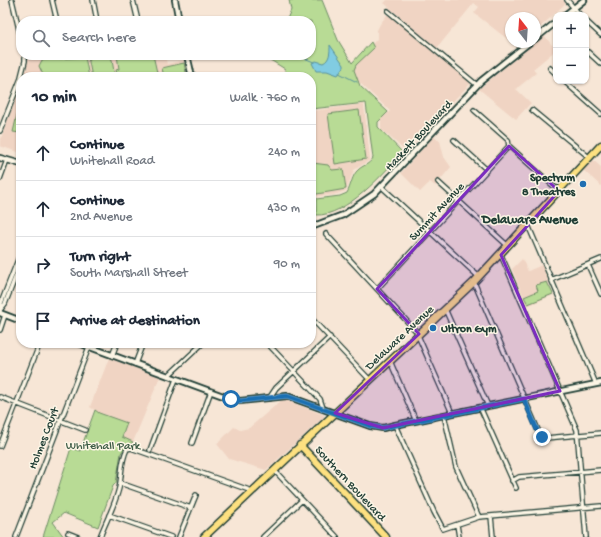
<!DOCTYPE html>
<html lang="en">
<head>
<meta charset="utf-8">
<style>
  :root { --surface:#fff; --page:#f6f6f7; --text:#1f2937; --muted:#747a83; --line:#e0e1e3 }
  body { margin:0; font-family:"Gochi Hand",sans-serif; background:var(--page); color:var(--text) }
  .controls { position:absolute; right:12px; top:12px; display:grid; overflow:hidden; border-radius:8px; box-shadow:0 1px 3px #0004 }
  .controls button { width:36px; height:36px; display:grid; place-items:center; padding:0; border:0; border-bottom:1px solid var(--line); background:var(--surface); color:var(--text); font:20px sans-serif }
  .compass { position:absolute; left:505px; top:12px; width:36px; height:36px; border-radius:50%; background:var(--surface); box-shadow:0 1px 3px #0004; rotate:343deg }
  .stop { position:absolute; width:12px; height:12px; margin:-9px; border:3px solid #1f6fb2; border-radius:50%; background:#fff }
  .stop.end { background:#1f6fb2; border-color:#fff; box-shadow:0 1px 4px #0008 }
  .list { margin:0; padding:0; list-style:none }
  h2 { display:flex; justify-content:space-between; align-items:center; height:52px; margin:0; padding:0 16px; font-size:17px }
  h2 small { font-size:13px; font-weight:400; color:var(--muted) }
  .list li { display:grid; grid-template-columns:26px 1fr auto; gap:12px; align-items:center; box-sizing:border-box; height:56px; padding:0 16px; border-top:1px solid var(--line) }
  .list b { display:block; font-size:15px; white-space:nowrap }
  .list p { margin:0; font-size:13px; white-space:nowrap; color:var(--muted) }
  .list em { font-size:13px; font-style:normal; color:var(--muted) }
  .icon { flex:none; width:22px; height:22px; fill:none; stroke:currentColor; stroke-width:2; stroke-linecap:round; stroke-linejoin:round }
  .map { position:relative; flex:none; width:601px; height:537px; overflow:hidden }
  .search { position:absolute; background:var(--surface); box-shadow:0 1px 3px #0004; left:16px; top:16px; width:300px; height:44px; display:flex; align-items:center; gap:10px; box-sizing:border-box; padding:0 14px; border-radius:16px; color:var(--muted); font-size:15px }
  .panel { position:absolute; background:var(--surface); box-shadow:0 1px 3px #0004; left:16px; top:72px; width:300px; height:276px; border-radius:16px }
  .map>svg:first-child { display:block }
  .built { fill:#f0d4c3 }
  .green { fill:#b8db95; stroke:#6c8c64 }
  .water { fill:#81cce2; stroke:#5a939c }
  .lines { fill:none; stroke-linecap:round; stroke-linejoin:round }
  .stream { stroke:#5a939c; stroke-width:1 }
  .minor-casing { stroke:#1f3d34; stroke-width:6 }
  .tertiary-casing { stroke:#1f3d34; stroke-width:8 }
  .primary-casing { stroke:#1f3d34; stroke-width:9 }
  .minor { stroke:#fcf5e5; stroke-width:3.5 }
  .tertiary { stroke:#fcf5e5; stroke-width:4.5 }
  .primary { stroke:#fde080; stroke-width:6 }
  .route { stroke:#1f6fb2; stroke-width:5 }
  .marked { fill:#7b2cbf; fill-opacity:0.2; stroke:#7b2cbf; stroke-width:3; stroke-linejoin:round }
  .poi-dot { fill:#1f6fb2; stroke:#fcf5e5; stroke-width:1.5 }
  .labels { text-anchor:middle; stroke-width:3; stroke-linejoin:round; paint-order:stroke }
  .street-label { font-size:12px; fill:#1f3d34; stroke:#fcf5e5 }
  .poi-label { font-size:12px; font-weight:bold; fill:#1f3d34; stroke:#fcf5e5; text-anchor:end }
  .park-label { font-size:12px; fill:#3e5d47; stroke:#fcf5e5 }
  .neighbourhood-label { font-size:13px; font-weight:bold; fill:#1f3d34; stroke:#fcf5e5 }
</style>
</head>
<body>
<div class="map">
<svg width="601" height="537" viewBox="0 0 601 537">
  <rect width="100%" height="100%" fill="#f7e6d6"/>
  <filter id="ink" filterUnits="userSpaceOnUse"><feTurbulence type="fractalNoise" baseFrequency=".025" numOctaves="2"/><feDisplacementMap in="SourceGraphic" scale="8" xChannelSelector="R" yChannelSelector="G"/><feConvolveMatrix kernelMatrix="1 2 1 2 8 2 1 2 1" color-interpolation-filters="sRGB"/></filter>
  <g filter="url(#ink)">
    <!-- built -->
    <path class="built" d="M387 0H563L566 3 535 32V18H511V42L474 13 479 7 474 3 437 48 384 3Z
      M387 15H390L471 83 404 150 381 129V119L390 111 347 71 377 39V30L380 24Z
      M544 35 556 50 533 69 536 73 516 89 531 103 516 119 479 89Z
      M31 55H165L167 64 184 60 188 77H24L27 67V56Z
      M21 84V153L0 146V141Z
      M364 104 370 160 354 170 346 191 334 195 313 197V216L311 217V111Z
      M434 136 440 141 444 157 451 167 435 186 430 182 420 192 401 173Z
      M593 160 601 167V186L583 170Z
      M522 259 528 271 542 265 553 295 527 306 512 269Z
      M109 358 160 377 133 442 121 438 127 423 99 413 90 407Z
      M283 399 324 415V417L266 470 229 459 217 444 234 427 240 430 249 428Z"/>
    <!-- green -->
    <path class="green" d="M289 0H322L338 40 352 63 371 42 374 48 356 65 354 70 360 86 388 112 378 122V127L402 152C385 173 345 217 316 215V199L340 196 347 193C351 186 352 175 358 170 363 165 369 165 373 158L366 103 311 109V77H286L285 69 272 61 257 55H311V21H286L291 10Z
      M98 55H111L115 77H92L88 57Z
      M117 55H153L158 77H118L116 70 119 69Z
      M85 57 89 77H44L39 66 42 60Z
      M184 63 187 77H164L162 68Z
      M21 98V133L13 132Z
      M359 110 366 159 335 164 328 114Z
      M313 163 328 165 332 170 343 169 346 189 311 195V165Z
      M547 282 553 294 528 304 524 297 538 291 536 285Z
      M95 410 99 413 127 423 122 437 133 442 131 444H128L121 453 116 483 113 486 98 527 64 513 53 522 64 537H43L71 448 80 451Z"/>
    <!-- water -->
    <path class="water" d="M330 45 344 65V67L338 75 327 71H316L312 63 316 61 323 63C330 60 330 52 330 45Z"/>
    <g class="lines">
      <!-- stream -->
      <path class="stream" d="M296 55 314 62
        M339 73 357 82"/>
      <defs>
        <path id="minor" d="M12 0 21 38
          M52 0 57 21
          M93 0 97 21
          M133 0 138 21
          M567 0 580 15
          M388 11 477 85
          M168 21 179 19
          M586 21 601 35
          M588 52 601 64
          M550 68 556 74
          M21 77 25 61V55
          M564 81 601 114
          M474 110 508 140 509 146 559 191
          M532 110 590 158
          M0 131 21 78
          M454 140 487 170
          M0 179 7 160
          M438 182 508 246
          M382 187 479 277
          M528 225 596 384
          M326 234 416 331 452 413
          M501 255 577 430 586 537
          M588 265 601 294
          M551 280 601 259
          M474 282 541 437 546 438 601 433
          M377 289 509 146
          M1 309 5 304 21 263
          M445 309 488 406
          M0 312 1 303 21 252
          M311 318 370 380
          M0 330 5 315
          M267 343 320 399 323 408
          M112 356 117 343
          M390 361 416 421
          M135 364 143 343
          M168 376 203 343
          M0 397 85 430
          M270 397 276 388 330 337
          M480 407 516 488
          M444 415 456 467 479 517
          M395 425 434 512 443 529 479 517 601 506
          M192 443 211 391
          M0 446 40 343
          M150 450 176 379
          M274 470 337 537
          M512 481 519 477 601 470
          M120 483 191 508
          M109 515 171 537
          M491 516 493 537
          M457 525 459 537
          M68 533 78 537
          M16 537 89 347
          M100 537C106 521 118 499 120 483 122 471 121 461 127 449L131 448 252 491
          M179 537 196 495
          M263 537 302 500"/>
        <path id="tertiary" d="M175 0 179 21
          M565 15 584 0
          M535 39 556 22
          M187 55 192 77
          M0 158 21 164
          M311 227 343 215 374 194 481 81 530 42
          M0 313 21 321
          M79 343 234 400 240 401 287 396 370 426 383 428 395 425 601 383"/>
        <path id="primary" d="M300 445 386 537
          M204 537 474 282 601 145"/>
      </defs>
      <!-- minor casing -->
      <use href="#minor" class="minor-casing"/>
      <!-- tertiary casing -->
      <use href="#tertiary" class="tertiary-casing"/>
      <!-- primary casing -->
      <use href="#primary" class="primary-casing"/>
      <!-- minor -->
      <use href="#minor" class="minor"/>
      <!-- tertiary -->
      <use href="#tertiary" class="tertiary"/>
      <!-- primary -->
      <use href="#primary" class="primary"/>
    </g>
  </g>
  <g class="lines" filter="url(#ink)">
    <!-- route -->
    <path class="route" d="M231 399 240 401 287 396 370 426 382 428 524 399 538 432 542 437"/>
  </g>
  <!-- marked area -->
  <path class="marked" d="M509 146 559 191 501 255 560 391 383 428 335 413 419 334 377 289Z"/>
  <!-- markers -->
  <g class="poi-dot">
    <circle cx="583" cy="184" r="4"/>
    <circle cx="433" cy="328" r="4"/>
  </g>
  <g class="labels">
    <!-- street labels -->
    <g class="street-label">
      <text transform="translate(418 135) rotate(-47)" y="4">Hackett Boulevard</text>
      <text transform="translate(436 211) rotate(-47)" y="4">Summit Avenue</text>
      <text transform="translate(399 337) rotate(-43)" y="4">Delaware Avenue</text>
      <text transform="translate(43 438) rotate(-69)" y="4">Holmes Court</text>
      <text transform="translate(351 483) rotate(47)" y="4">Southern Boulevard</text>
    </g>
    <!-- poi labels -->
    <g class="poi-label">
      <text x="575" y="181">Spectrum<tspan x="575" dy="14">8 Theatres</tspan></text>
      <text x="441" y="332" text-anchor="start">Ultron Gym</text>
    </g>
    <!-- park labels -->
    <g class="park-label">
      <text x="103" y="449">Whitehall Park</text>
    </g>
    <!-- neighbourhood labels -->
    <g class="neighbourhood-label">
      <text x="530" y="223">Delaware Avenue</text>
    </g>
  </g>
</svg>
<div class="controls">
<button>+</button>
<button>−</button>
</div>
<svg class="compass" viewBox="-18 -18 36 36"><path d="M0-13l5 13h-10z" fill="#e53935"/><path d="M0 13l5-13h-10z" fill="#747a83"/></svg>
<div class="stop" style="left:231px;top:399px"></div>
<div class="stop end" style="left:542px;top:437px"></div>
<div class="search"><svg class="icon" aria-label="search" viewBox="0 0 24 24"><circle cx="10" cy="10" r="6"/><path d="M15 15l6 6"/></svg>Search here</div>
<section class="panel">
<h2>10 min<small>Walk · 760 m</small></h2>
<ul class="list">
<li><svg class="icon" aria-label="ahead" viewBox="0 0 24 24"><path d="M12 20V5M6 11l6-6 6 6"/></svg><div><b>Continue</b><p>Whitehall Road</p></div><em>240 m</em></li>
<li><svg class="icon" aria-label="ahead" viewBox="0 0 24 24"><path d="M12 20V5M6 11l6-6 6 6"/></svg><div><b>Continue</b><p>2nd Avenue</p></div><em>430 m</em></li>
<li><svg class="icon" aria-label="right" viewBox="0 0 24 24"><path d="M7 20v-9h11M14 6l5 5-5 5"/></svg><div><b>Turn right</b><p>South Marshall Street</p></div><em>90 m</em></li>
<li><svg class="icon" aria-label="arrive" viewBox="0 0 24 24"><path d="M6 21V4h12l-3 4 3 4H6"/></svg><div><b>Arrive at destination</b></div></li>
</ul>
</section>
</div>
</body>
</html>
